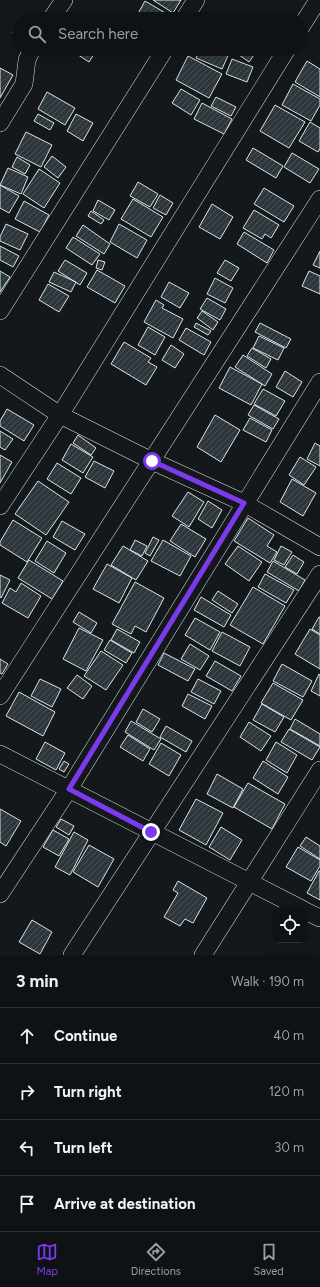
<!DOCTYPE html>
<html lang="en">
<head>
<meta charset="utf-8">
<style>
  :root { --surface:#0f1215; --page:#1d2022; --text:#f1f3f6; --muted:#9b9ea0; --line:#2f3234; --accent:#7c3aed }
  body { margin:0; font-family:Figtree,sans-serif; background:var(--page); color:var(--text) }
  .controls { position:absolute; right:12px; bottom:12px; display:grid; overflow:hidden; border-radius:8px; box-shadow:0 4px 16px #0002 }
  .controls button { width:36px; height:36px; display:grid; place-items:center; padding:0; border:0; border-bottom:1px solid var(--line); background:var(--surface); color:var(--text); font:20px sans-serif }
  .stop { position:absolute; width:12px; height:12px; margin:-9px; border:3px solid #7c3aed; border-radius:50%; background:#fff }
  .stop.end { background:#7c3aed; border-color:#fff; box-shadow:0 1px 4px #0008 }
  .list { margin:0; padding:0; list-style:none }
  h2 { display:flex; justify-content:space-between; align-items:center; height:52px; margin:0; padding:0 16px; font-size:17px }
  h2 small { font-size:13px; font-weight:400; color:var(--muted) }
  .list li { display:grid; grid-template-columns:26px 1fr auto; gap:12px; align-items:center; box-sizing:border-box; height:56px; padding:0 16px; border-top:1px solid var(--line) }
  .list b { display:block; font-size:15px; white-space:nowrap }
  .list em { font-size:13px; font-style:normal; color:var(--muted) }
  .icon { flex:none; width:22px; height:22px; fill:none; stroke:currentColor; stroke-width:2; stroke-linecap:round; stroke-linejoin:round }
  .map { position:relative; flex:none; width:320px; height:955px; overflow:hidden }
  .search { position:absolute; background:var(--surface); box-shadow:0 4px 16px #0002; left:12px; right:12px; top:12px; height:44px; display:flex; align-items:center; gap:10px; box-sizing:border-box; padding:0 14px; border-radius:22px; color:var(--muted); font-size:15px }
  .sheet { height:276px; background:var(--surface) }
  nav { display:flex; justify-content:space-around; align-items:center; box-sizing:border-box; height:56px; border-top:1px solid var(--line); background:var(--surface); font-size:11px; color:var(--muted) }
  nav a { display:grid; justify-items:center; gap:2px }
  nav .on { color:var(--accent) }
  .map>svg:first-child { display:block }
  .building { fill:url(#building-hatch); stroke:#d8e6dc }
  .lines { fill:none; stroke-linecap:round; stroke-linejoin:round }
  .street-casing { stroke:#d8e6dc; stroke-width:18 }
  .street { stroke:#14181c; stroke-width:17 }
  .route { stroke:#7c3aed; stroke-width:5 }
</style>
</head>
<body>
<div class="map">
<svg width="320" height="955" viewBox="0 0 320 955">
  <defs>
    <pattern id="building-hatch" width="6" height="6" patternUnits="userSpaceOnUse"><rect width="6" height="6" fill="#2c363c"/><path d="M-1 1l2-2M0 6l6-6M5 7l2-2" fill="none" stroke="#4a5358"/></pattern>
  </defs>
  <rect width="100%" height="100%" fill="#14181c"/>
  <!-- building -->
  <path class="building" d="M153 0H181L173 13Z
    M145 1 169 15 167 19H135Z
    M18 22H19V37L12 33Z
    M69 49H92L96 51 89 62Z
    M131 49H144L140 55Z
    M200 49H231L222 69 196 58Z
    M237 49H258L249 62 235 52Z
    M188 56 222 74 209 98 176 80Z
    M232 59 253 67 247 82 226 74Z
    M307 61 320 69V97L295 82Z
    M0 68 13 75 0 98Z
    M293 84 320 99V105L311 121 282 105Z
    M181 89 200 100 191 115 172 103Z
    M47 92 75 108 65 125 38 109Z
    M216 97 236 107 231 116 211 106Z
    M202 103 232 119 224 134 194 119Z
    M275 105 305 122 289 148 260 131Z
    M38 114 54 123 50 130 34 121Z
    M76 114 93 123 83 141 67 131Z
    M310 122 320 128V149L318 152 299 141Z
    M26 132 52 145 41 167 15 154Z
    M253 148 283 166 276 178 246 160Z
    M292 153 319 169 310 183 284 167Z
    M52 156 66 167 58 178 44 167Z
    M17 157 30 165 25 174 12 167Z
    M8 168 28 177 21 194 0 185Z
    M39 169 60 183 44 208 23 194Z
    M138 182 158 194 150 207 130 196Z
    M0 185 19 196 9 213 0 208Z
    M264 188 294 206 284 222 254 204Z
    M160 195 173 203 166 215 153 208Z
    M133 199 163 217 151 237 121 219Z
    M98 200 115 210 109 220 93 211Z
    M24 201 49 215 40 232 15 219Z
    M212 204 233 217 220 239 199 227Z
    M254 210 279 225 271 238 265 234 262 239 243 228Z
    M91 211 104 220 101 224 88 216Z
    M6 224 28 234 20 250 0 241V237Z
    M119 224 147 240 137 258 110 242Z
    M83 225 110 244 104 254 76 236Z
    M244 232 274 250 267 263 237 244Z
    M73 237 100 254 92 265 66 248Z
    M0 246 19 256 13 267 0 260Z
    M320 251V268L313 265Z
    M65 260 87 273 80 285 58 271Z
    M98 260 105 262 102 270 96 268Z
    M225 260 239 268 231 281 217 273Z
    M97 270 125 286 115 303 87 287Z
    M0 271 10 277 0 292Z
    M309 271 320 276V294L302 286Z
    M54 272 76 282 71 292 49 282Z
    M215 278 233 288 225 303 207 294Z
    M169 282 189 293 180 308 161 297Z
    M48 284 69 296 59 312 39 300Z
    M207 298 226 309 220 320 200 309Z
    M156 300 164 305 162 308 183 319 173 338 144 322Z
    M202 311 218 322 213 330 197 318Z
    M196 323 211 331 208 335 194 327Z
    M260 323 291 339 286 348 255 332Z
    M148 327 165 337 155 355 138 345Z
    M186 328 211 342 204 355 179 340Z
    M259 336 284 348 278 360 253 348Z
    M124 342 151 358 148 362 157 367 146 385 111 364Z
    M171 345 184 354 175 368 162 360Z
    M252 348 271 359 266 368 247 356Z
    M243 355 272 374 265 386 235 367Z
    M230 367 262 384 251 405 219 388Z
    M285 371 302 382 293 397 276 387Z
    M263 389 285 401 276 416 254 404Z
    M254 405 279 419 273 429 248 415Z
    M7 409 34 425 24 441 0 426V421Z
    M215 415 240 430 221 462 197 447Z
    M250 418 272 430 266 442 243 430Z
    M0 431 13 439 5 450 0 447Z
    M78 435 96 448 91 455 73 443Z
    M315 443 320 446V466L307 459Z
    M71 444 93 457 83 473 62 460Z
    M0 455 12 462 0 483Z
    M300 457 316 467 304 485 289 475Z
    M94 461 114 471 105 488 85 477Z
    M57 463 81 478 71 494 47 479Z
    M292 479 316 493 303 516 280 502Z
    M38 481 69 502 46 535 15 514Z
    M188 492 204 502 189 527 172 516Z
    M208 501 222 510 212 528 198 519Z
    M248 518 274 535 267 546 277 552 270 563 234 541Z
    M13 520 42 538 27 562 0 545V542Z
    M62 521 85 534 75 550 53 537Z
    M181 524 206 539 195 557 170 541Z
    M153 537 159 540 150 556 145 553Z
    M135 540 147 546 142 556 130 550Z
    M163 540 191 556 180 576 151 561Z
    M47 541 66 553 54 573 35 561Z
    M123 546 148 561 136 580 111 565Z
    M238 546 262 562 249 581 225 564Z
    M281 546 292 552 284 565 274 560Z
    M293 555 304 562 297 574 285 567Z
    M29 560 63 581 52 599 18 578Z
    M273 561 305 580 299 591 267 572Z
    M107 564 132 578 119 603 93 589Z
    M265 574 294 590 286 603 258 587Z
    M0 575 10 580 1 598 0 597Z
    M135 582 164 598 146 632 135 626 131 634 112 624Z
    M21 583 41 596 28 618 2 603 10 588 16 592Z
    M253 587 285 606 263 644 230 625Z
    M218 591 238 604 232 613 212 600Z
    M201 597 231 615 224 627 194 610Z
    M79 612 97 623 91 633 73 622Z
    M319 617H320V634L312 629Z
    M195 618 220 632 210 650 185 635Z
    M79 628 103 640 86 671 63 659Z
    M117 629 140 642 134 653 111 640Z
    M310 629 320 635V669L295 654Z
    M222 632 250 647 240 666 212 651Z
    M110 640 132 653 126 663 104 650Z
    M190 644 209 656 200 670 181 659Z
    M101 651 123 665 106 690 84 676Z
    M164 653 195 669 188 681 158 665Z
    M0 659 8 664 2 674 0 673Z
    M215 661 241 676 232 691 206 676Z
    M282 664 312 681 303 697 273 681Z
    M319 674 320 675V696L311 691Z
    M77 675 92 686 83 699 67 688Z
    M40 679 61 689 52 707 31 696Z
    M198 679 221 691 214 704 191 692Z
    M273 683 303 700 291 720 261 703Z
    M19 692 55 712 43 736 6 716Z
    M188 694 212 706 205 719 182 706Z
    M262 704 284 717 275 732 253 720Z
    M143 709 160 719 152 732 136 722Z
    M295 719 320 734V746L290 729Z
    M131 721 161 739 154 750 125 732Z
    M249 722 271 736 261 751 240 737Z
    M166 726 192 741 186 752 160 737Z
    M289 729 320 747 312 760 281 742Z
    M128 735 150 749 143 761 120 747Z
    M45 742 65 753 56 770 36 759Z
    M276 742 297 755 287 773 266 760Z
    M161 743 181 755 169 776 149 764Z
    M64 761 69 764 64 772 59 769Z
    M263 761 288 777 278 794 253 778Z
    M217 774 243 789 233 808 207 794Z
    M248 783 285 804 272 829 234 807Z
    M196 799 223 813 206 845 179 830Z
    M0 809 21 821 6 846 0 842Z
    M61 819 74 826 69 835 56 827Z
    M221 827 242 840 230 860 209 847Z
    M53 830 69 839 59 856 43 847Z
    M74 832 88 840 70 875 55 867Z
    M306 837 320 846V859L300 846Z
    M89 845 114 859 98 887 73 872Z
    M298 847 320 860V866L311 881 286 867Z
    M319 871H320V900L307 893Z
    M178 881 207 898 193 923 185 919 180 926 164 917 178 893 173 890Z
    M32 920 52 932 40 954 19 942Z"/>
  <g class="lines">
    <defs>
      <path id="street" d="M51 19 64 0
        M184 19 196 0
        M301 27 318 0
        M0 123 24 84 27 60 32 49
        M0 311 165 49
        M0 375 60 415 152 461 244 503 320 547
        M0 506 60 415 287 49
        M0 696 320 199
        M0 754 304 910
        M0 894 69 789 320 382
        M305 911 320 918
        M72 955 320 574
        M203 955 320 770"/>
    </defs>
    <!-- street casing -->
    <use href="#street" class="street-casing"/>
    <!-- street -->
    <use href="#street" class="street"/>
  </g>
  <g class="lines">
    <!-- route -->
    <path class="route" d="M151 832 69 789 244 503 152 461"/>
  </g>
</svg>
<div class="controls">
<button><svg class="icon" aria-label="locate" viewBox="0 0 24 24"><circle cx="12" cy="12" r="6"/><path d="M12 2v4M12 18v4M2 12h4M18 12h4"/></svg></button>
</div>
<div class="stop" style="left:152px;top:461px"></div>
<div class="stop end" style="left:151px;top:832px"></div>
<div class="search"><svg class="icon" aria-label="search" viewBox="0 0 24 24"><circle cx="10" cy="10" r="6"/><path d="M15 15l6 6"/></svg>Search here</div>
</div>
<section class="sheet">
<h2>3 min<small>Walk · 190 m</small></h2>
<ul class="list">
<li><svg class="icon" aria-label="ahead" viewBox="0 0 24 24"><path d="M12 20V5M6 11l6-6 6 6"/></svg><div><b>Continue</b></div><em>40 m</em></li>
<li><svg class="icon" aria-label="right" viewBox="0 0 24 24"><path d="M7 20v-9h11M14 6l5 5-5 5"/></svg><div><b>Turn right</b></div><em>120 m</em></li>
<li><svg class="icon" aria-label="left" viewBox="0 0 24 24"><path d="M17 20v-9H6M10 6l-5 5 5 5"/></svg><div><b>Turn left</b></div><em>30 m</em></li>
<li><svg class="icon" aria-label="arrive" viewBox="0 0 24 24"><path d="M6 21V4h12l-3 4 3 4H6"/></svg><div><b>Arrive at destination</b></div></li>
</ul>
</section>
<nav>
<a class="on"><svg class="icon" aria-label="map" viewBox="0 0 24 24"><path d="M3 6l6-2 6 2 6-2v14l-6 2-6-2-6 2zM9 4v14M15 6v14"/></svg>Map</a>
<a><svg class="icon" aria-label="directions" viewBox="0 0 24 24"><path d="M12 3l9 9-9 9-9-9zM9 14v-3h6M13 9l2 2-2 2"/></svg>Directions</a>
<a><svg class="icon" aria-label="saved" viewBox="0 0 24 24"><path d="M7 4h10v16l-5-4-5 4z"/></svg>Saved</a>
</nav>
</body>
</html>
